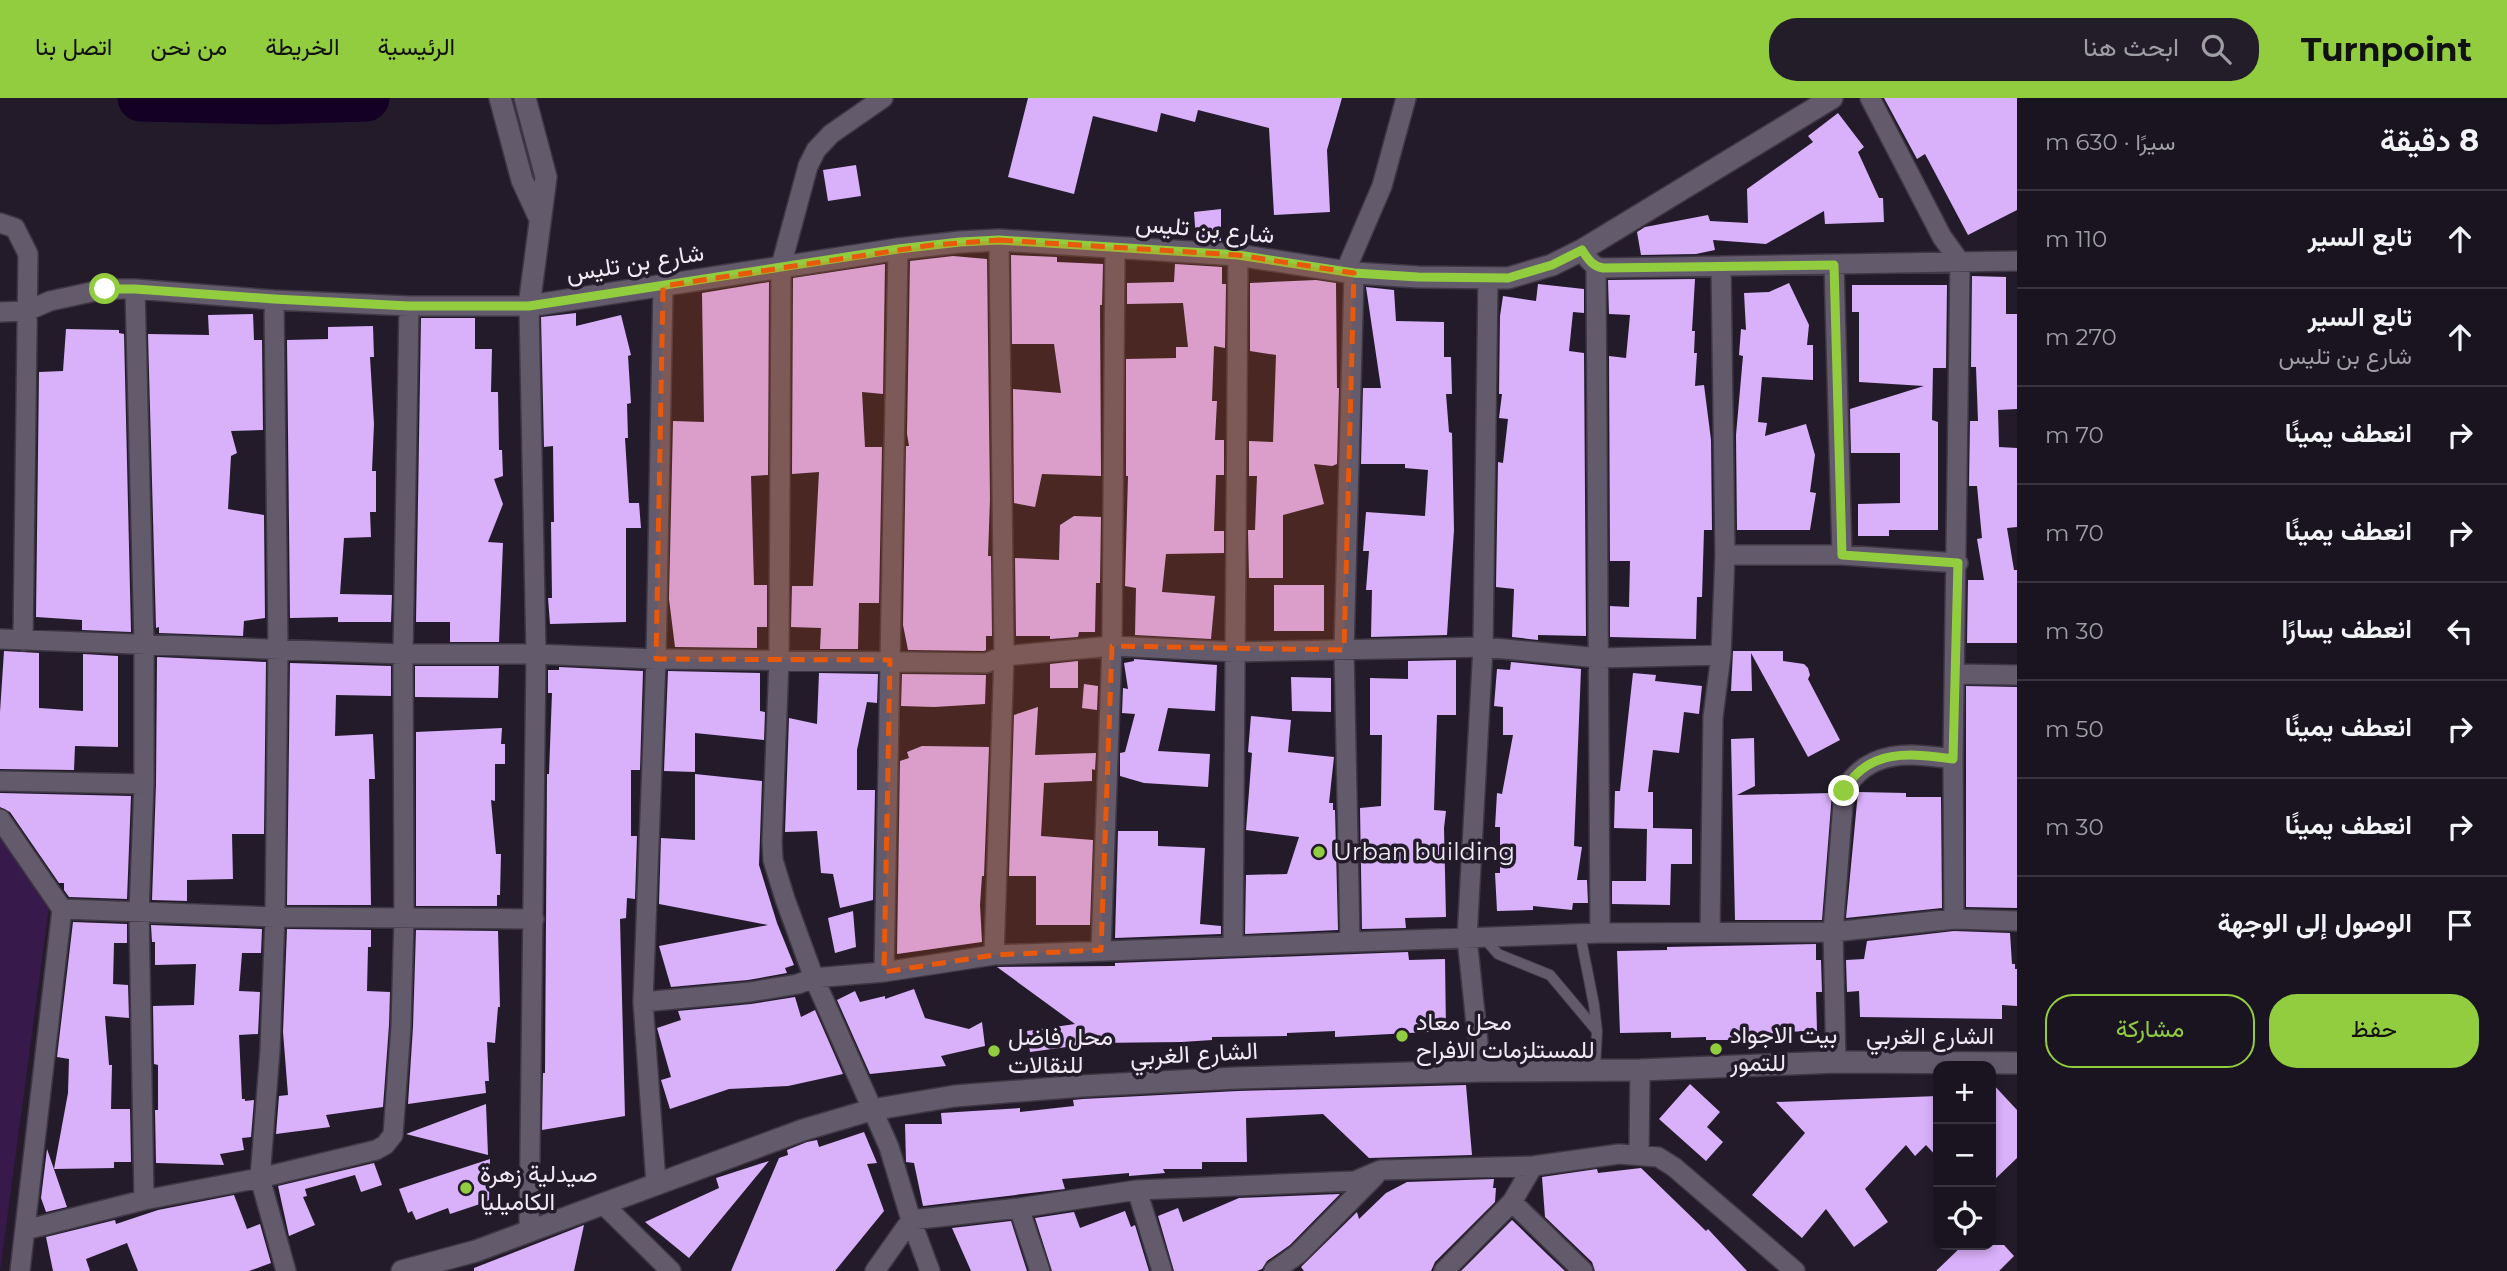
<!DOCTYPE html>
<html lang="ar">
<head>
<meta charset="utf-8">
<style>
  :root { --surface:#1a1420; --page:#231d29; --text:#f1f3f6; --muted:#9f9ea5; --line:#38333e; --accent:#92cd3f }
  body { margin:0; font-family:Montserrat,Vazirmatn,sans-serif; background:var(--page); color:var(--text); direction:rtl }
  .controls { position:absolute; right:21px; bottom:21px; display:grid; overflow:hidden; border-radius:14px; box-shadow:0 4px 10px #0003 }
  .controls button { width:63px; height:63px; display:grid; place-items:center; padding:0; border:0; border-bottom:2px solid var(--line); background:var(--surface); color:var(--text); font:35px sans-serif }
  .stop { position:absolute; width:21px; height:21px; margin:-16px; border:5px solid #92cd3f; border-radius:50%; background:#fff }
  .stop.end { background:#92cd3f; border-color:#fff; box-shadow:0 2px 7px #0008 }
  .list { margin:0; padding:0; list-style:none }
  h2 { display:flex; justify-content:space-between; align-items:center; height:91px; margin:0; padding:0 28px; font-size:30px }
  h2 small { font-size:23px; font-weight:400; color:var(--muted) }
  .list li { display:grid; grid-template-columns:46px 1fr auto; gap:21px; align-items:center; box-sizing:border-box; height:98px; padding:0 28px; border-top:2px solid var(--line) }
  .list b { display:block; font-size:26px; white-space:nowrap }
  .list p { margin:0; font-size:23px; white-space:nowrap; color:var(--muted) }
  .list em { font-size:23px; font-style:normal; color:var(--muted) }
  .actions { display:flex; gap:14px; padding:21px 28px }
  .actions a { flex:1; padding:16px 0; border:2px solid var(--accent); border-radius:28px; text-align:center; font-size:24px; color:var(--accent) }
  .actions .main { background:var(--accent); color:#111 }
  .icon { flex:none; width:38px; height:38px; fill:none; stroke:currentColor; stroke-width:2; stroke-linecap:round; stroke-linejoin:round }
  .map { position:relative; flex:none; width:2017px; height:1173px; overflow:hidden; direction:ltr }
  header { display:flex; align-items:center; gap:42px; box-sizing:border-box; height:98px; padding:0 35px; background:var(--accent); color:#111 }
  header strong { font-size:33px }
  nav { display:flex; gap:38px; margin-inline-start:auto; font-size:24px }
  .search { width:490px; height:63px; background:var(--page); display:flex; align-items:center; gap:18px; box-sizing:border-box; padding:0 24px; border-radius:28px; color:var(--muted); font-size:26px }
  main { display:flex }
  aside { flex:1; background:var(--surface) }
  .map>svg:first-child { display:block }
  .green { fill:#37194b }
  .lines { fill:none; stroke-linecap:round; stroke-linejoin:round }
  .river { stroke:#150025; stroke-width:47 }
  .building { fill:#d9b0fa }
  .lane-casing { stroke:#3f3844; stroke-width:12 }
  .street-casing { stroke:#3f3844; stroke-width:22 }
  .secondary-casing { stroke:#3f3844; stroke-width:24 }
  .lane { stroke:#635a6c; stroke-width:10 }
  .street { stroke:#635a6c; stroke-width:19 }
  .secondary { stroke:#635a6c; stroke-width:21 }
  .route { stroke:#92cd3f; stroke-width:9 }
  .marked { fill:#e8590c; fill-opacity:0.2; stroke:#e8590c; stroke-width:5; stroke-dasharray:14 9; stroke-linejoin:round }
  .poi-dot { fill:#92cd3f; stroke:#231b2a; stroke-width:2.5 }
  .labels { text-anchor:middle; stroke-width:7; stroke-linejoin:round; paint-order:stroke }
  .street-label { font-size:24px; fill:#efeaf4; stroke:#231b2a }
  .poi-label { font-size:24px; fill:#efeaf4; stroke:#231b2a; text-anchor:start }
</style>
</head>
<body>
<header>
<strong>Turnpoint</strong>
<div class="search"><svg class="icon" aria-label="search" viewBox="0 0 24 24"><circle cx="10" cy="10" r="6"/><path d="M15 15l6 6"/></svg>ابحث هنا</div>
<nav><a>الرئيسية</a><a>الخريطة</a><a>من نحن</a><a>اتصل بنا</a></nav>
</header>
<main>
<aside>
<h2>8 دقيقة<small>سيرًا · 630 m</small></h2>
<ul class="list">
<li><svg class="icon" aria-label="ahead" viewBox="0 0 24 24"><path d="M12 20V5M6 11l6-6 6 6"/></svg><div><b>تابع السير</b></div><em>110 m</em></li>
<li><svg class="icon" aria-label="ahead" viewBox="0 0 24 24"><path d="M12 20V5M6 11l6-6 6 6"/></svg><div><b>تابع السير</b><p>شارع بن تليس</p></div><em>270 m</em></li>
<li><svg class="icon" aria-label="right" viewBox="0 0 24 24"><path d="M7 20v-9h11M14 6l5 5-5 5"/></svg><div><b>انعطف يمينًا</b></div><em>70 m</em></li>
<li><svg class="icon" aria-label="right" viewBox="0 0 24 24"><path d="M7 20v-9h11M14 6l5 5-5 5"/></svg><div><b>انعطف يمينًا</b></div><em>70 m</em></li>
<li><svg class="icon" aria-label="left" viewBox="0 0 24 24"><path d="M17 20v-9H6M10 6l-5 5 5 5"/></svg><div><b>انعطف يسارًا</b></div><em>30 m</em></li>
<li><svg class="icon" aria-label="right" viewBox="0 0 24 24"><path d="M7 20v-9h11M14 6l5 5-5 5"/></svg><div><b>انعطف يمينًا</b></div><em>50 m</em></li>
<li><svg class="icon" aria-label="right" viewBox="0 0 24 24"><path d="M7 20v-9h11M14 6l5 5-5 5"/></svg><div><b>انعطف يمينًا</b></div><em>30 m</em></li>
<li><svg class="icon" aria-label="arrive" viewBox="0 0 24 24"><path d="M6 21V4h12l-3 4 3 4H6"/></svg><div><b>الوصول إلى الوجهة</b></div></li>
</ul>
<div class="actions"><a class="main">حفظ</a><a>مشاركة</a></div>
</aside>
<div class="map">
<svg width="2017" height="1173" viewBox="0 0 2017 1173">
  <rect width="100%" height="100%" fill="#231b2a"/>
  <!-- green -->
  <path class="green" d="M0 738 49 809 0 1173Z"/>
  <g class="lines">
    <!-- river -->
    <path class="river" d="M141 0 269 3 366 0"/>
  </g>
  <!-- building -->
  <path class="building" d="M1028 0H1342L1327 52 1330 114 1274 117 1269 30 1198 12 1195 24 1161 15 1157 34 1093 18 1074 96 1008 79Z
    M1884 0H2017V112L1968 137 1925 56 1917 61Z
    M1838 15 1864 49 1858 54 1879 100H1883L1884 124 1825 126 1824 113 1766 146 1713 142 1715 152 1696 156 1641 157 1637 134 1645 129 1708 117 1710 123 1748 125 1747 91 1813 44 1808 38Z
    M856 67 861 98 828 103 823 72Z
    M1221 111V143L1196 141 1194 114Z
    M1011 157 1057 159V164L1103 166 1102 207H1100L1101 378 1042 376 1035 409 1014 405 1013 291 1061 295 1054 246H1012Z
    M953 158 987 161 990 401 988 458H991L992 538H986V552L984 553 908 552 903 527 906 348H909L907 336 910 163Z
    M885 166 883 296 862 294 865 349H882L879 505H859L858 551H820L821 530 791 529 792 488H813L819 374 792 376 793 180Z
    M1175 166 1222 169V186H1226L1225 250 1214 248 1212 303H1217L1215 342H1224V377H1216L1214 433H1224V455L1166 456 1162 494 1215 498 1211 541 1135 537 1136 490 1125 488 1128 378H1126V261L1176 260V249H1188L1183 205 1127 206V185L1174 184Z
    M1972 178 2006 179V216H2017V311L1998 312 1999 349 2017 350V429L2007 430 2014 472H2017V545H1967L1968 482H1984L1977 441 1982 440 1977 388H1969L1970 323H1978L1976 269H1971Z
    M1695 181 1692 233H1695L1694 255H1697L1695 288 1704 287 1711 342 1712 432H1704L1702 499H1697L1696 541 1610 539V508L1629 509 1630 463H1610L1609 258 1626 260 1630 217 1609 216 1608 182Z
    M1316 182 1336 185 1337 290H1339L1337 366 1332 368 1314 366 1324 406 1283 417V480H1249L1248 432H1255L1257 378H1249V343L1273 344 1276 257 1250 253V185Z
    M769 184 768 377 751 378 754 487H767V529H757V550L675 549 669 501 673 323 704 324 702 195Z
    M1789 185 1809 227 1807 247H1813V282L1762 279 1758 324 1767 325 1765 338 1806 326 1815 357 1810 394 1816 395 1810 432H1737L1736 337 1743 258 1739 257 1741 231 1746 232 1744 195 1769 194Z
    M1538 186 1584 191V215L1573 214 1569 253 1584 255 1586 538 1538 537V542L1512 539 1514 491 1496 489 1498 364 1503 365 1508 321 1499 320 1502 296H1499L1500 218 1503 198 1536 203Z
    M1852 187H1947L1946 270H1933L1932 322 1938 324V432H1889V438H1858V406L1900 405V355H1851L1850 311 1924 288 1859 284V214H1852Z
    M1366 189 1394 192 1396 223 1444 224V259H1451L1452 296H1446L1449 334 1452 335 1454 432 1447 537 1371 539 1372 492H1366L1369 453H1363L1366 414 1425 418 1428 372 1405 370V366H1361L1363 290H1381Z
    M576 215V228L621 217 631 257 628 258 631 305 627 306 628 340H625L629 405H639L641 430H626V524L550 526 548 500H552L551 424H554L553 348 544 349 541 219Z
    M253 216 254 242H262L263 332 231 333 237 355 231 358 228 411 264 417 265 520 244 523 243 538 159 535V529L156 530 148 236 209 237 208 217Z
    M421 220H475V251H492L491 294H498L499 352H502L503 378 494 381 503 406 488 444 503 445 499 544H450V524H416Z
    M373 228 374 259H370L374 326 372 373H376V414H370L371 439 344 440 340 496 392 497 391 524H338V519L290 520 287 242 328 241V229Z
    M66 231 119 232V235L124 236 131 534 82 532V522L36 519 39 274 63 273Z
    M1074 418 1101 419 1100 485H1096L1095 534H1079L1078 539 1050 541V538H1016L1015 460 1059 462 1060 427Z
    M1274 487H1324V533H1274Z
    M4 553 39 555V610L83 613V556L118 558V649L75 648 74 672 0 671V614Z
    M1733 553H1783V563L1804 566 1808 570 1810 577 1808 581 1840 642 1808 659 1751 555 1752 593H1731Z
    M157 559 266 564 264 736H232L233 781 187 782V803L152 802 156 686Z
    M1134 561 1217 567 1215 613 1168 610 1158 653 1210 656 1208 689 1144 685 1120 678V655L1125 654 1135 616 1122 615 1123 590 1128 591 1124 565 1134 563Z
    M1456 562V617H1437L1434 712 1446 713 1444 730 1446 819 1405 820 1406 830 1362 831 1360 710 1381 708 1382 637H1370V580L1408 581V563Z
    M1078 563V590H1050V566Z
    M1511 564 1581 571 1574 748 1582 749 1577 782H1587L1588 805H1573L1572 812 1533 808V812L1497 813 1495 775H1500V729H1495L1497 695 1502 696 1513 637H1503V609L1494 608 1497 571 1510 572Z
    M290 565 391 568V598L336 597 335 638 373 636 375 681H369L371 807H287Z
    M415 568H499L498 600 415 599Z
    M559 569 643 573 640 672H631V738H637L635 801 627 800 626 820 620 821 625 1018 542 1032 543 975H545L547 676H549L552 595H548V572H559Z
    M668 573 760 575V613L765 614 764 642 695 635V674L664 673Z
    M819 575 878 576 877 605 867 604 857 652V692H875L873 802 840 810 833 776 821 775 817 733 785 734 789 620 817 626Z
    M1633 575 1656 577 1655 583 1702 588 1699 616 1684 614 1679 655 1653 652 1648 694H1653V730L1692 731V766H1671L1670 807 1612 806V783H1646L1647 731 1614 730 1615 693H1620Z
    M902 576 986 577 985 606 934 609 901 608Z
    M1291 579 1331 580V614L1292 613Z
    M1084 586 1098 588 1097 612 1082 610Z
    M1966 588 2017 589V810L1966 809Z
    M1038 609 1035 657 1096 655 1095 672 1092 671V683L1044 685 1041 738 1093 742 1090 827H1036V778H1009L1014 617Z
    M1251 618 1291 622 1288 654 1334 659 1329 705H1333V712H1335L1338 832 1245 836 1246 777 1287 776 1299 739 1246 732 1252 655 1248 654Z
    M502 630 501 646H505V666H495V703L491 702 496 756H501L500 797H497V808H416V634Z
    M1754 640 1755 688 1737 697 1832 695 1822 822H1735L1731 641Z
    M922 648 989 649 984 778H982L980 807 982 844 897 856 900 663 909 660 907 654Z
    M695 676 762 683 759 767 777 825 794 867 785 870 787 875 748 882 671 889 659 848 768 827 659 806 661 740 695 742Z
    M1858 694 1906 695V699H1941L1942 810 1846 820Z
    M0 695 131 698 127 801 69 799 64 792V785H59L10 714 0 709Z
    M1118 733H1158V748L1205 750 1200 826 1221 828V836L1115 840Z
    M853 813 856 849 835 855 828 820Z
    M73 824 127 826V845H114L113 886 128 887 129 920 105 918 109 967H112L111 1011H130L131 1064H114V1070L54 1071 68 995 69 961 57 959Z
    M151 827 262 831 261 855H242L239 893 260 894 258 936 239 937 242 1001H245V1003L254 1002 251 1039 242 1040 244 1052 220 1056 224 1067 156 1065 155 1012H158V967L154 966 153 908 194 907 196 866 155 867V844H152Z
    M287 831 371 832V849H368L367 893 390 894 389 927 383 1009 326 1017 330 1029 276 1036 279 998 288 997 283 934Z
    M416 832 498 833 500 909H498L495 945 487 944 489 983H485L486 995 408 1006 413 929Z
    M1954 833 2010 835 2012 866H2015V871H2017V908L2002 907V921L1860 919 1859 893 1847 894 1846 862 1864 861 1867 843Z
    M1816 846V862H1821L1822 894H1816L1817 933 1779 934V941L1743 942H1706V939L1671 940V934L1620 935 1617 853 1667 852V849Z
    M1408 854 1409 862 1445 861 1446 933 1335 939V933L1287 935V938L1212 939V942L1182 944 1096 945 1030 954 1027 933 1075 926 997 869 1115 868V865Z
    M914 891 925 920 969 931 982 924 985 948 941 958 946 968 870 976 837 902 855 893 860 904 885 898V901Z
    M795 899 801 919 815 912 843 976 788 988 729 991 670 1011 661 982 671 979 657 930 681 922 678 913 751 906Z
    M1991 984 2017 1012V1060L1991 1085Z
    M1690 986 1720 1014 1707 1029 1723 1044 1706 1063 1659 1021Z
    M1466 987 1472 1057 1369 1060 1323 1016 1246 1020 1247 1064H1202V1071H1163L1165 1075 1129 1078V1075L1062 1081 1065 1091 923 1108 914 1065 906 1064 905 1026H942L941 1015 1020 1010V1014L1074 1008 1073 1002 1083 1001 1238 993Z
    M1938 998V1060L1926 1047 1915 1058 1906 1047 1865 1091 1888 1124 1854 1149 1826 1111 1802 1140 1752 1097 1805 1035 1776 1004Z
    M486 1006 488 1057 406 1036Z
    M864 1034 877 1065 867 1066 884 1113 835 1173H731L779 1060 788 1057 787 1052 807 1044 817 1042 819 1049Z
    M47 1051 67 1109 46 1114 41 1100Z
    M490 1061 489 1103 450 1116 448 1110 416 1122 412 1113 408 1115 399 1091Z
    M769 1063 689 1160 645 1124 719 1090 716 1080Z
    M374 1065 382 1087 361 1094 355 1077 305 1091 307 1098 303 1099 315 1127 289 1138 278 1088Z
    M1641 1070 1706 1133 1708 1131 1747 1173H1595L1592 1164 1545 1119 1542 1079 1597 1071 1598 1075Z
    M1494 1081 1493 1090H1496L1495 1104 1435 1164 1431 1173H1304L1301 1169 1357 1114 1359 1121 1386 1095 1407 1084Z
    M1340 1096 1290 1147 1267 1163 1262 1171 1257 1173H1174L1158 1118 1178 1110 1183 1124 1239 1100Z
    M234 1097 247 1131 260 1126 271 1165 249 1173H138L127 1145 86 1161 90 1173H53L46 1139 115 1122 116 1126 158 1112Z
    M1125 1113 1131 1129 1135 1127 1149 1173H1052L1035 1120 1074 1114 1080 1130Z
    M1512 1122 1548 1157 1565 1173H1461Z
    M1011 1123 1027 1173H971L952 1130Z
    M584 1127 574 1173H474V1170Z
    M1963 1147H2004L2014 1158 1999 1173H1936Z"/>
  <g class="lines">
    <defs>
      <path id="lane" d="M1580 836 1594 907 1597 933 1595 972
        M1484 840 1498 856 1550 877 1597 933"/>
      <path id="street" d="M883 0 831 36 816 52 808 68 781 168 779 562 772 744 773 762 785 801 814 880 889 1049 911 1122 930 1173
        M1870 0 1942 139 1960 164 1953 661 1954 821
        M0 125 15 130 28 156 23 543
        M1588 161 1596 169 1603 170 2017 163
        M1834 167 1842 457
        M1596 169 1600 835
        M1345 174 1382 88 1406 0
        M274 202 278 550 275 819 270 952 260 1080 286 1173
        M0 214 27 213 50 203 105 191H135
        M1725 457H1842L1958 465
        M0 541 403 556H536L656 561 986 565 1004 558 1112 548 1236 554 1483 549 1599 560 1721 557
        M1956 576 2017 577
        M0 683 144 686
        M0 721 62 811 20 1173
        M62 811 275 819 534 821
        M1710 835 1713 619 1721 557 1725 457 1721 168
        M1350 843 1344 552 1354 175
        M1233 847 1238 157
        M1101 852 1112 548 1115 149
        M994 857 1004 558 999 142
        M884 874 898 151
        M643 904 750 894 798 886 814 880 884 874 994 857 1600 835 1833 834 1954 821 2017 823
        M1836 964 1833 834 1844 693C1868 650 1911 655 1953 661
        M1481 973 1467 840 1483 549 1488 180
        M1639 1056 1640 972
        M656 1085 643 904 656 561 663 188
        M1137 1092 1162 1173
        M144 1102 139 814 144 686V546L135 191 274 202 409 208H529L536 556 529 1134
        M1512 1104 1583 1173
        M603 1106 671 1173
        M1019 1110 1040 1173
        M25 1132 144 1102 260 1080 376 1052 385 1047 393 1037 401 928 404 821 403 556 409 208
        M875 1173 911 1122 1019 1110 1137 1092 1355 1083 1381 1072 1533 1068 1619 1056 1658 1059 1674 1069 1795 1173
        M1274 1173 1298 1156 1375 1078
        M1444 1173 1512 1104 1533 1068"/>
      <path id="secondary" d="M500 0 522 82 540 121
        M525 0 546 79 529 208 898 151 960 144 999 142 1238 157 1354 175 1418 179 1508 180 1552 167 1582 152 1832 0
        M402 1173 476 1153 803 1032 871 1012 955 998 1082 988 1237 980 1481 973 1640 972 1836 964 2017 965"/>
    </defs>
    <!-- lane casing -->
    <use href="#lane" class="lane-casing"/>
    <!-- street casing -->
    <use href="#street" class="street-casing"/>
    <!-- secondary casing -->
    <use href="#secondary" class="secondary-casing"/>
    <!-- lane -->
    <use href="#lane" class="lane"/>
    <!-- street -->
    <use href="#street" class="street"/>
    <!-- secondary -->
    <use href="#secondary" class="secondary"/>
  </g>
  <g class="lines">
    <!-- route -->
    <path class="route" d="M105 191H135L274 201 409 208H529L898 151 960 144 999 142 1238 157 1354 175 1418 179 1508 180 1552 167 1582 152C1588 161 1592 168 1603 170L1834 167 1842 457 1958 465 1953 661C1911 655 1867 650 1844 693"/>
  </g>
  <!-- marked area -->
  <path class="marked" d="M999 142 1238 157 1354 175 1344 552 1112 548 1101 852 994 857 884 874 890 562 656 561 663 188 932 147Z"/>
  <!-- markers -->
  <g class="poi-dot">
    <circle cx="1319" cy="754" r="7"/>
    <circle cx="1402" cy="938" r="7"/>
    <circle cx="1716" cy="951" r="7"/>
    <circle cx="994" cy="953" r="7"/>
    <circle cx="466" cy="1090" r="7"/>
  </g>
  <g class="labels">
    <!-- street labels -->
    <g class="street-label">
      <text transform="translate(1205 131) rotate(5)" y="8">شارع بن تليس</text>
      <text transform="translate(635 165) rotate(-9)" y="8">شارع بن تليس</text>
      <text x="1930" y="946">الشارع الغربي</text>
      <text transform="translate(1194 956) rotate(-3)" y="8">الشارع الغربي</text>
    </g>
    <!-- poi labels -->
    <g class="poi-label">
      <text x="1333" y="762">Urban building</text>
      <text x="1416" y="932">محل معاد<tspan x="1416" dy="28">للمستلزمات الافراح</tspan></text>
      <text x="1730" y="945">بيت الاجواد<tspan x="1730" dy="28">للتمور</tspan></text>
      <text x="1008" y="947">محل فاضل<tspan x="1008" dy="28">للنقالات</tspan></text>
      <text x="480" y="1084">صيدلية زهرة<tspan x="480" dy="28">الكاميليا</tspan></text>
    </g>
  </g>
</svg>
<div class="controls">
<button>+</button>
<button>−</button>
<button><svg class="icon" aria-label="locate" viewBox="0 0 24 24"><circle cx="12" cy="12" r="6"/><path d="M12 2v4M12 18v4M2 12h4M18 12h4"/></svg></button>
</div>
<div class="stop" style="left:105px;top:191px"></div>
<div class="stop end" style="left:1844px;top:693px"></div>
</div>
</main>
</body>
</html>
